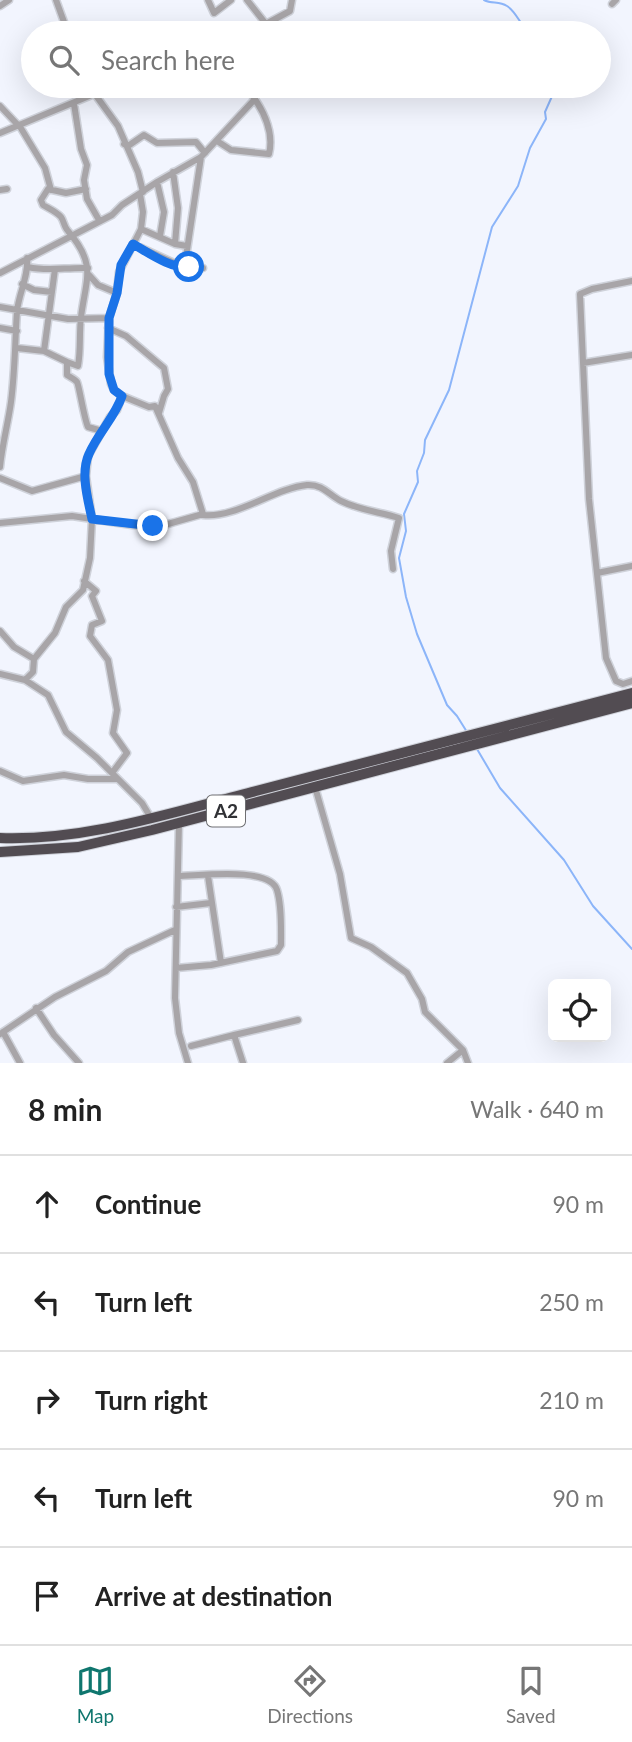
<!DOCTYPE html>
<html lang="en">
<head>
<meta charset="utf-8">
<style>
  :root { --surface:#fff; --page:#f6f6f6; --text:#222; --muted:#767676; --line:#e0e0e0; --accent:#0f766e }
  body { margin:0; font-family:Lato,sans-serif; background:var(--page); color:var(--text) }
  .controls { position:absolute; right:21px; bottom:21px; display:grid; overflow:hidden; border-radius:10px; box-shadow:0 7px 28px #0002 }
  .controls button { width:63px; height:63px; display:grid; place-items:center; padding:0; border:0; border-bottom:2px solid var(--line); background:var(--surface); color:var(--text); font:35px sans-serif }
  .stop { position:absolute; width:21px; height:21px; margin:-16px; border:5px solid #1a73e8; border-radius:50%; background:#fff }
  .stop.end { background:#1a73e8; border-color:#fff; box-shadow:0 2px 7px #0008 }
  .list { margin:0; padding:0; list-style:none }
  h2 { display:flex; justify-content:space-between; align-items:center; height:91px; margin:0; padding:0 28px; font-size:30px }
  h2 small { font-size:23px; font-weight:400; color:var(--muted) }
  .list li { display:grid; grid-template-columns:46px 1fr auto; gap:21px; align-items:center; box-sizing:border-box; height:98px; padding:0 28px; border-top:2px solid var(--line) }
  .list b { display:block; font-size:26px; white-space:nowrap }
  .list em { font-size:23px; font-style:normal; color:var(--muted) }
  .icon { flex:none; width:38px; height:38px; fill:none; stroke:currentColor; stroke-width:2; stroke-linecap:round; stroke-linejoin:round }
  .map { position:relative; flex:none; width:632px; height:1063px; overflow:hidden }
  .search { position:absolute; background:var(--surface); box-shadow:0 7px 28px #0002; left:21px; right:21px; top:21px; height:77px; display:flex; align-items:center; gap:18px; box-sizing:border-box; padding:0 24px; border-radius:38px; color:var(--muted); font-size:26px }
  .sheet { height:581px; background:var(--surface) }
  nav { display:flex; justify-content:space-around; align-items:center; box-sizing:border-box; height:98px; border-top:2px solid var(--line); background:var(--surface); font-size:19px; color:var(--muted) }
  nav a { display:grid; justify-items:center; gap:4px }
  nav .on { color:var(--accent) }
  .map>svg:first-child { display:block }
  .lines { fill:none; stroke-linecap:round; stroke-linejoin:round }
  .stream { stroke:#8cb5f9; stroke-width:2 }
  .minor-casing { stroke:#cfd2da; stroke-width:9 }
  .highway-casing { stroke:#cfd2da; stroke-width:12 }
  .minor { stroke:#a8a5a8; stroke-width:6 }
  .highway { stroke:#524c52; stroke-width:10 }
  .route { stroke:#1a73e8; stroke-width:9 }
  .labels { text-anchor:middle; stroke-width:5; stroke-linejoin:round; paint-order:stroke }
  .shield { fill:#fff; stroke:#6e6f72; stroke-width:2 }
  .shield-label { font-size:19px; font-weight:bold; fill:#303135 }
</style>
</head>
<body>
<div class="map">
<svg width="632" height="1063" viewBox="0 0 632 1063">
  <rect width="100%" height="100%" fill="#f2f5fe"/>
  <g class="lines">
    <!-- stream -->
    <path class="stream" d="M484 0C492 4 499 1 507 6 518 13 520 27 531 33
      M467 732 457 716 447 705 417 634 406 597 399 558 406 531 404 514 418 482 417 471 424 453 425 440 449 390 492 227 518 186 530 148 546 119 545 112 553 94 543 88 545 86
      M477 749 500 788 564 860 593 906 632 949"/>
    <defs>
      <path id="minor" d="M56 0 68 33
        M208 0 214 13 231 0
        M247 0 266 24 290 11 292 0
        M612 4 616 0
        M0 6 9 0
        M89 86 118 126 138 172 143 192
        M74 104 81 149 87 165 84 180 87 199 99 220
        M0 106 17 124
        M19 125 45 168 51 190
        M0 133 94 94 141 86
        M217 141 231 150 269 154C275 129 260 104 245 86
        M124 144 128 146 144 135 157 143 196 142 205 153
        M173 172 178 208 175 244
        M157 182 164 212 160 236
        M0 190 7 189
        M141 229 175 244 187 246
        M133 244 183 267 203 268
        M28 267C49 272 66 267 88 268
        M183 267 186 257 201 157
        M0 273 112 215 122 205 157 182 201 157 255 99
        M89 275 98 285 117 293
        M632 281 592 289 580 294 589 499 606 658 616 681 623 684 632 681
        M22 284 34 290 52 292
        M0 307 68 319 109 318
        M0 328 17 331
        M108 328 126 336 164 368 168 389 164 396 159 413
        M17 348 44 351 67 362V375C70 377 75 379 77 382 79 385 84 418 88 427L102 431
        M44 351 55 269
        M67 362 78 366C81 350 79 334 81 317 86 278 97 265 68 231 64 227 64 221 61 217 57 212 48 208 43 205L41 200 48 189 66 193 86 189
        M583 363 632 355
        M0 467C2 445 8 424 11 402 15 372 15 341 17 311 19 293 29 275 27 258
        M0 478 32 491 86 476
        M203 515C235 519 275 488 307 485 323 484 329 495 341 501 359 510 380 512 399 518L391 551 393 569
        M0 523 72 516 132 525 161 526 203 514 193 482 178 458 155 406 149 407 122 396 114 390 111 384 107 357 109 318 117 293 119 272 141 229 143 212 140 194
        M597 573 632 566
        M84 581 96 591 92 596 102 621 92 625 90 636 108 660 117 710 113 733 127 753 112 773
        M0 631 14 647 34 659
        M0 674 25 680 48 695 66 732 97 758 142 803 151 818
        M25 680 33 672 34 659 55 633 66 607 83 590 90 558 92 519 86 476 88 456 110 417 117 410 122 396
        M0 771 23 781 64 775 88 779H117
        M315 787 340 874 351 938 371 947 407 973 422 999 425 1012 463 1050 447 1063
        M179 823 175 998 179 1033 188 1063
        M208 876 221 963
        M176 907 211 903
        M176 968 211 965 277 951 281 945C281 928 282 906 277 890 270 866 198 876 178 876
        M36 1008 54 1035 79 1063
        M3 1032 20 1063
        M0 1034 55 997 106 971 128 952 175 930
        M234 1035 298 1020
        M191 1046 234 1035 243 1063
        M463 1050 468 1063"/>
      <path id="highway" d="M0 838C87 841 173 812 256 791 381 759 506 725 632 693
        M0 852 78 847 152 830 632 703"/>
    </defs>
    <!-- minor casing -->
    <use href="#minor" class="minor-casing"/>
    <!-- highway casing -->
    <use href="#highway" class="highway-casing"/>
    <!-- minor -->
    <use href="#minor" class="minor"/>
    <!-- highway -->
    <use href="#highway" class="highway"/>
  </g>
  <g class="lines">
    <!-- route -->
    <path class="route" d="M153 526 92 519C88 500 80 473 89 454 98 433 115 417 122 396L114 390 109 374V318L117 293 121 265 133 244C149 253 171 269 189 267"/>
  </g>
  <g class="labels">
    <!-- shield labels -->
    <rect class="shield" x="207" y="795.5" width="38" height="31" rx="5"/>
    <g class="shield-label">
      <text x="226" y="818">A2</text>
    </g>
  </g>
</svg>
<div class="controls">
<button><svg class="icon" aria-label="locate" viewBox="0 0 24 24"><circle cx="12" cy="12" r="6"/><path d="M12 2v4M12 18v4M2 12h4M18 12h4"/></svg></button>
</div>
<div class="stop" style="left:189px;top:267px"></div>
<div class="stop end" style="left:153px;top:526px"></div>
<div class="search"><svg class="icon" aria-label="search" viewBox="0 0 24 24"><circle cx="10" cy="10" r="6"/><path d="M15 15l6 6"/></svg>Search here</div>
</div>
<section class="sheet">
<h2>8 min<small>Walk · 640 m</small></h2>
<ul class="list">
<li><svg class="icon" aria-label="ahead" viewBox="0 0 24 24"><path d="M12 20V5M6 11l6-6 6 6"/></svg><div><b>Continue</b></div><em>90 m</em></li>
<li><svg class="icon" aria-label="left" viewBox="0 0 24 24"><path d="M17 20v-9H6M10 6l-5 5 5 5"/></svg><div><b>Turn left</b></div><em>250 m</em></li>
<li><svg class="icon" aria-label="right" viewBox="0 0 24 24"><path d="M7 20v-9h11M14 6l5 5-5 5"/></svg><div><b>Turn right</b></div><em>210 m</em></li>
<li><svg class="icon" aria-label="left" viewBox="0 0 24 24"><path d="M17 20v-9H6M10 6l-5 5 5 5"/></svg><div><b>Turn left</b></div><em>90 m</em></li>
<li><svg class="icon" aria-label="arrive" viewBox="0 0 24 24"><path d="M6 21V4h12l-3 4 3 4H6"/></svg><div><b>Arrive at destination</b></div></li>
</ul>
</section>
<nav>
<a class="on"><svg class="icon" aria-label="map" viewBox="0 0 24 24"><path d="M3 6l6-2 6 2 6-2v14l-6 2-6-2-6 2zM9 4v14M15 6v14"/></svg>Map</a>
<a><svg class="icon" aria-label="directions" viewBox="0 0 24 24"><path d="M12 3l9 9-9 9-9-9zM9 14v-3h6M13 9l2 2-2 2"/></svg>Directions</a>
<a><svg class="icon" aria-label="saved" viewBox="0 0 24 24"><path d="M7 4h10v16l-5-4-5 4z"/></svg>Saved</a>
</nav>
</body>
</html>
